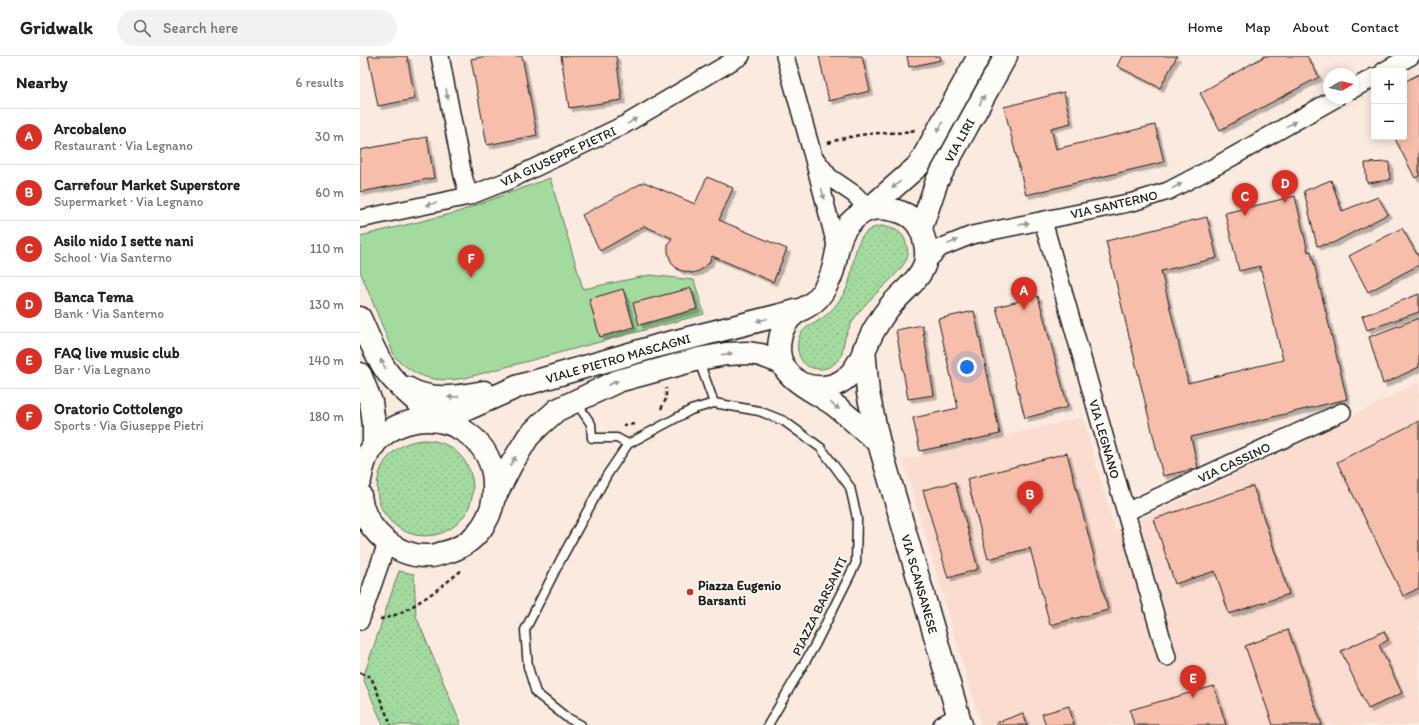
<!DOCTYPE html>
<html lang="en">
<head>
<meta charset="utf-8">
<style>
  :root { --surface:#fff; --page:#f2f2f2; --text:#222; --muted:#767676; --line:#e0e0e0; --accent:#d93025 }
  body { margin:0; font-family:Itim,sans-serif; background:var(--page); color:var(--text) }
  .controls { position:absolute; right:12px; top:12px; display:grid; overflow:hidden; border-radius:4px; box-shadow:0 2px 10px #0003 }
  .controls button { width:36px; height:36px; display:grid; place-items:center; padding:0; border:0; border-bottom:1px solid var(--line); background:var(--surface); color:var(--text); font:20px sans-serif }
  .compass { position:absolute; left:963px; top:12px; width:36px; height:36px; border-radius:50%; background:var(--surface); box-shadow:0 2px 10px #0003; rotate:81deg }
  .you { position:absolute; left:607px; top:311px; width:14px; height:14px; margin:-10px; border:3px solid #fff; border-radius:50%; background:#1a73e8; box-shadow:0 0 0 6px #1a73e833 }
  .badge { display:grid; place-items:center; width:26px; height:26px; border-radius:50%; background:var(--accent); color:#fff; font-size:13px; font-weight:700 }
  .pin { position:absolute; translate:-50% -33px; filter:drop-shadow(0 1px 2px #0008) }
  .pin::after { content:''; position:absolute; top:21px; width:14px; height:12px; background:inherit; clip-path:polygon(0 0,100% 0,50% 100%) }
  .list { margin:0; padding:0; list-style:none }
  h2 { display:flex; justify-content:space-between; align-items:center; height:52px; margin:0; padding:0 16px; font-size:17px }
  h2 small { font-size:13px; font-weight:400; color:var(--muted) }
  .list li { display:grid; grid-template-columns:26px 1fr auto; gap:12px; align-items:center; box-sizing:border-box; height:56px; padding:0 16px; border-top:1px solid var(--line) }
  .list b { display:block; font-size:15px; white-space:nowrap }
  .list p { margin:0; font-size:13px; white-space:nowrap; color:var(--muted) }
  .list em { font-size:13px; font-style:normal; color:var(--muted) }
  .icon { flex:none; width:22px; height:22px; fill:none; stroke:currentColor; stroke-width:2; stroke-linecap:round; stroke-linejoin:round }
  .map { position:relative; flex:none; width:1059px; height:669px; overflow:hidden }
  header { display:flex; align-items:center; gap:24px; box-sizing:border-box; height:56px; padding:0 20px; background:var(--surface); border-bottom:1px solid var(--line) }
  header strong { font-size:19px }
  nav { display:flex; gap:22px; margin-inline-start:auto; font-size:14px }
  .search { width:280px; height:36px; background:var(--page); display:flex; align-items:center; gap:10px; box-sizing:border-box; padding:0 14px; border-radius:22px; color:var(--muted); font-size:15px }
  main { display:flex }
  aside { flex:1; background:var(--surface) }
  .map>svg:first-child { display:block }
  .built { fill:#faddd0 }
  .grass { fill:url(#grass-dots); stroke:#607c5e }
  .pitch { fill:#a3db9f; stroke:#607c5e }
  .building { fill:#f7bfab; stroke:#1c1c1c; filter:url(#shadow) }
  .lines { fill:none; stroke-linecap:round; stroke-linejoin:round }
  .lane-casing { stroke:#1c1c1c; stroke-width:11 }
  .street-casing { stroke:#1c1c1c; stroke-width:20 }
  .secondary-casing { stroke:#1c1c1c; stroke-width:25 }
  .path { stroke:#1c1c1c; stroke-width:2.5; stroke-dasharray:4 3; stroke-linecap:butt }
  .lane { stroke:#fdfcf7; stroke-width:8 }
  .street { stroke:#fdfcf7; stroke-width:17 }
  .secondary { stroke:#fdfcf7; stroke-width:22 }
  .oneway { fill:#989794 }
  .poi-dot { fill:#c8321e; stroke:#fdfcf7; stroke-width:1.5 }
  .labels { text-anchor:middle; stroke-width:3; stroke-linejoin:round; paint-order:stroke }
  .street-label { font-size:13px; fill:#1c1c1c; stroke:#fdfcf7 }
  .poi-label { font-size:13px; font-weight:bold; fill:#1c1c1c; stroke:#fdfcf7; text-anchor:start }
</style>
</head>
<body>
<header>
<strong>Gridwalk</strong>
<div class="search"><svg class="icon" aria-label="search" viewBox="0 0 24 24"><circle cx="10" cy="10" r="6"/><path d="M15 15l6 6"/></svg>Search here</div>
<nav><a>Home</a><a>Map</a><a>About</a><a>Contact</a></nav>
</header>
<main>
<aside>
<h2>Nearby<small>6 results</small></h2>
<ul class="list">
<li><span class="badge">A</span><div><b>Arcobaleno</b><p>Restaurant · Via Legnano</p></div><em>30 m</em></li>
<li><span class="badge">B</span><div><b>Carrefour Market Superstore</b><p>Supermarket · Via Legnano</p></div><em>60 m</em></li>
<li><span class="badge">C</span><div><b>Asilo nido I sette nani</b><p>School · Via Santerno</p></div><em>110 m</em></li>
<li><span class="badge">D</span><div><b>Banca Tema</b><p>Bank · Via Santerno</p></div><em>130 m</em></li>
<li><span class="badge">E</span><div><b>FAQ live music club</b><p>Bar · Via Legnano</p></div><em>140 m</em></li>
<li><span class="badge">F</span><div><b>Oratorio Cottolengo</b><p>Sports · Via Giuseppe Pietri</p></div><em>180 m</em></li>
</ul>
</aside>
<div class="map">
<svg width="1059" height="669" viewBox="0 0 1059 669">
  <defs>
    <pattern id="grass-dots" width="8" height="8" patternUnits="userSpaceOnUse"><rect width="8" height="8" fill="#a3db9f"/><path d="M2 2h.1M6 6h.1" fill="none" stroke="#8cbb88" stroke-width="1.8" stroke-linecap="round"/></pattern>
    <filter id="shadow"><feDropShadow dx="3.5" dy="3.5" stdDeviation="0" flood-color="#0004"/></filter>
  </defs>
  <rect width="100%" height="100%" fill="#fbeae0"/>
  <filter id="ink" filterUnits="userSpaceOnUse"><feTurbulence type="fractalNoise" baseFrequency=".025" numOctaves="2"/><feDisplacementMap in="SourceGraphic" scale="8" xChannelSelector="R" yChannelSelector="G"/><feConvolveMatrix kernelMatrix="1 2 1 2 8 2 1 2 1" color-interpolation-filters="sRGB"/></filter>
  <g filter="url(#ink)">
    <!-- built -->
    <path class="built" d="M1059 326V669H621L543 404 723 361 755 475 912 401Z"/>
    <!-- grass -->
    <path class="grass" d="M521 170C532 172 543 174 546 187 547 192 549 197 547 202 545 208 539 214 535 219 522 233 504 247 494 263 491 268 488 274 486 279 484 285 483 291 482 297 478 309 464 316 453 312 438 309 434 289 441 277 445 271 452 269 458 265 470 258 479 246 486 234 497 212 489 174 521 170Z
      M17 432a48 48 0 1 1 96 0a48 48 0 1 1-96 0Z
      M39 515 54 518 56 560 101 669H23L3 622Z"/>
    <!-- pitch -->
    <path class="pitch" d="M190 122 223 233 290 219 334 224 344 258 105 322C75 327 56 322 35 301L0 215V180L95 157Z"/>
    <!-- building -->
    <path class="building" d="M8 0H47L55 43 18 50Z
      M127 0H162L177 79 127 89 111 3Z
      M201 0H256L262 44 209 52Z
      M459 0H502L510 35 469 45Z
      M547 0H580L581 4 549 11Z
      M762 0H817L800 32 757 10Z
      M905 0H947L959 21 860 74 840 37Z
      M1059 18V120L1055 122 1034 81H1044V26Z
      M704 36 711 67 691 72 696 93 795 69 804 106 666 139 644 51Z
      M67 81 74 122 0 136V94Z
      M1029 106 1030 124 1007 127 1005 107Z
      M347 121 373 132 359 164 427 193 413 226 352 200 349 207 339 215 332 217 319 214 313 209 310 203 308 196V189L312 182 284 170 240 195 222 159 284 126 335 148Z
      M971 124 982 155 1018 141 1028 158 973 187 957 190 944 135Z
      M935 140 948 196 951 195 987 343 831 381 838 412 803 420 746 185 847 161 857 202 801 215 828 327 923 304 900 210 879 215 865 157Z
      M1042 172 1059 202V209L1008 236 989 200Z
      M331 232 337 253 279 269 273 247Z
      M263 233 274 271 240 281 229 243Z
      M1059 238V256L1007 274 1002 260Z
      M678 240 708 351 665 362 636 251Z
      M614 255 640 378 560 395 553 362 598 352 578 263Z
      M1059 262V311L1023 328 1009 281Z
      M562 269 574 339 548 343 536 274Z
      M1059 365V532L1043 540 977 406Z
      M707 397 748 554 690 569 670 492 628 503 607 423Z
      M595 426 618 513 588 522 563 434Z
      M893 430 929 538 869 558 855 515 815 528 794 463Z
      M928 574 962 669H913L885 590Z
      M1024 575 1028 584 1019 589 1042 637 1008 653 981 595Z
      M854 630 866 669H774L770 654Z
      M709 650 714 669H686L682 658Z
      M663 657 667 669H637L636 667Z"/>
    <g class="lines">
      <defs>
        <path id="lane" d="M339 305 354 347
          M216 346 231 368 232 382H257L268 388
          M221 669 206 661 176 637 168 611 165 574 200 505 247 419 268 388 331 354 354 347 399 355 424 365 461 392 490 431 497 462 496 507 455 589 408 669"/>
        <path id="street" d="M80 0 103 120 109 140
          M425 0 453 100 477 193
          M1024 15 1051 0
          M993 33 1014 21
          M457 105 469 121 494 138 509 153
          M0 163 109 140 147 125 264 69 381 0
          M683 165 807 601
          M565 207 580 192 612 179 773 146 808 135 856 110 976 42
          M766 456 982 356
          M0 565 27 487
          M582 669 598 660"/>
        <path id="secondary" d="M509 153 559 109 619 0
          M561 172 577 125 646 0
          M0 262C8 280 16 301 28 317 40 333 64 351 80 365L159 330 297 290 425 258 439 254
          M504 293 508 337 519 387 601 669
          M0 318 11 346 14 368V389
          M442 328C457 333 472 333 485 323 502 310 506 285 517 269 521 262 526 255 531 249 542 236 560 224 565 207 567 199 566 190 564 183 559 163 547 156 528 153 517 151 508 152 499 159 470 179 482 204 466 230 462 238 455 246 448 250 439 255 430 259 425 269 420 277 419 286 419 295 421 323 453 334 473 348 489 360 503 374 519 387
          M47 332C71 346 98 341 124 336
          M0 424C2 412 6 398 14 388 38 361 78 356 107 377 124 389 134 408 134 428 136 461 115 490 83 497 79 498 75 500 71 500 36 502 4 474 0 439
          M135 440 151 409 168 381 180 369 197 354 258 325 339 303 366 298 388 297 401 299 422 307"/>
      </defs>
      <!-- lane casing -->
      <use href="#lane" class="lane-casing"/>
      <!-- street casing -->
      <use href="#street" class="street-casing"/>
      <!-- secondary casing -->
      <use href="#secondary" class="secondary-casing"/>
      <!-- path -->
      <path class="path" d="M468 87C485 81 503 78 521 77 534 77 543 77 555 74
        M301 353 306 343V332
        M263 369 276 368
        M20 563C44 561 84 529 103 513
        M0 617 11 621 31 669"/>
      <!-- lane -->
      <use href="#lane" class="lane"/>
      <!-- street -->
      <use href="#street" class="street"/>
      <!-- secondary -->
      <use href="#secondary" class="secondary"/>
    </g>
    <!-- one-way arrows -->
    <defs><path id="oneway-solid" d="M-6-.8H1V-3.2L6.5 0L1 3.2V.8H-6Z"/></defs>
    <g class="oneway">
      <use href="#oneway-solid" transform="translate(87 38) rotate(80)"/>
      <use href="#oneway-solid" transform="translate(622 44) rotate(-61)"/>
      <use href="#oneway-solid" transform="translate(272 65) rotate(-31)"/>
      <use href="#oneway-solid" transform="translate(931 68) rotate(-29)"/>
      <use href="#oneway-solid" transform="translate(580 71) rotate(119)"/>
      <use href="#oneway-solid" transform="translate(536 129) rotate(139)"/>
      <use href="#oneway-solid" transform="translate(817 130) rotate(-28)"/>
      <use href="#oneway-solid" transform="translate(463 138) rotate(76)"/>
      <use href="#oneway-solid" transform="translate(71 148) rotate(168)"/>
      <use href="#oneway-solid" transform="translate(664 168) rotate(-11)"/>
      <use href="#oneway-solid" transform="translate(593 186) rotate(-23)"/>
      <use href="#oneway-solid" transform="translate(402 264) rotate(166)"/>
      <use href="#oneway-solid" transform="translate(367 298) rotate(-6)"/>
      <use href="#oneway-solid" transform="translate(23 308) rotate(-120)"/>
      <use href="#oneway-solid" transform="translate(253 327) rotate(-24)"/>
      <use href="#oneway-solid" transform="translate(93 341) rotate(176)"/>
      <use href="#oneway-solid" transform="translate(475 350) rotate(37)"/>
      <use href="#oneway-solid" transform="translate(153 405) rotate(-59)"/>
    </g>
  </g>
  <!-- markers -->
  <circle class="poi-dot" cx="330" cy="536" r="4"/>
  <g class="labels">
    <!-- street labels -->
    <g class="street-label">
      <text transform="translate(599 84) rotate(-61)" y="5">VIA LIRI</text>
      <text transform="translate(198 100) rotate(-25)" y="5">VIA GIUSEPPE PIETRI</text>
      <text transform="translate(754 148) rotate(-13)" y="5">VIA SANTERNO</text>
      <text transform="translate(258 302) rotate(-16)" y="5">VIALE PIETRO MASCAGNI</text>
      <text transform="translate(745 383) rotate(74)" y="5">VIA LEGNANO</text>
      <text transform="translate(874 406) rotate(-25)" y="5">VIA CASSINO</text>
      <text transform="translate(560 528) rotate(74)" y="5">VIA SCANSANESE</text>
      <text transform="translate(459 550) rotate(-64)" y="5">PIAZZA BARSANTI</text>
    </g>
    <!-- poi labels -->
    <g class="poi-label">
      <text x="338" y="534">Piazza Eugenio<tspan x="338" dy="15">Barsanti</tspan></text>
    </g>
  </g>
</svg>
<div class="controls">
<button>+</button>
<button>−</button>
</div>
<svg class="compass" viewBox="-18 -18 36 36"><path d="M0-13l5 13h-10z" fill="#e53935"/><path d="M0 13l5-13h-10z" fill="#767676"/></svg>
<div class="you"></div>
<div class="pin badge" style="left:664px;top:254px">A</div>
<div class="pin badge" style="left:670px;top:458px">B</div>
<div class="pin badge" style="left:885px;top:160px">C</div>
<div class="pin badge" style="left:925px;top:147px">D</div>
<div class="pin badge" style="left:833px;top:642px">E</div>
<div class="pin badge" style="left:111px;top:222px">F</div>
</div>
</main>
</body>
</html>
